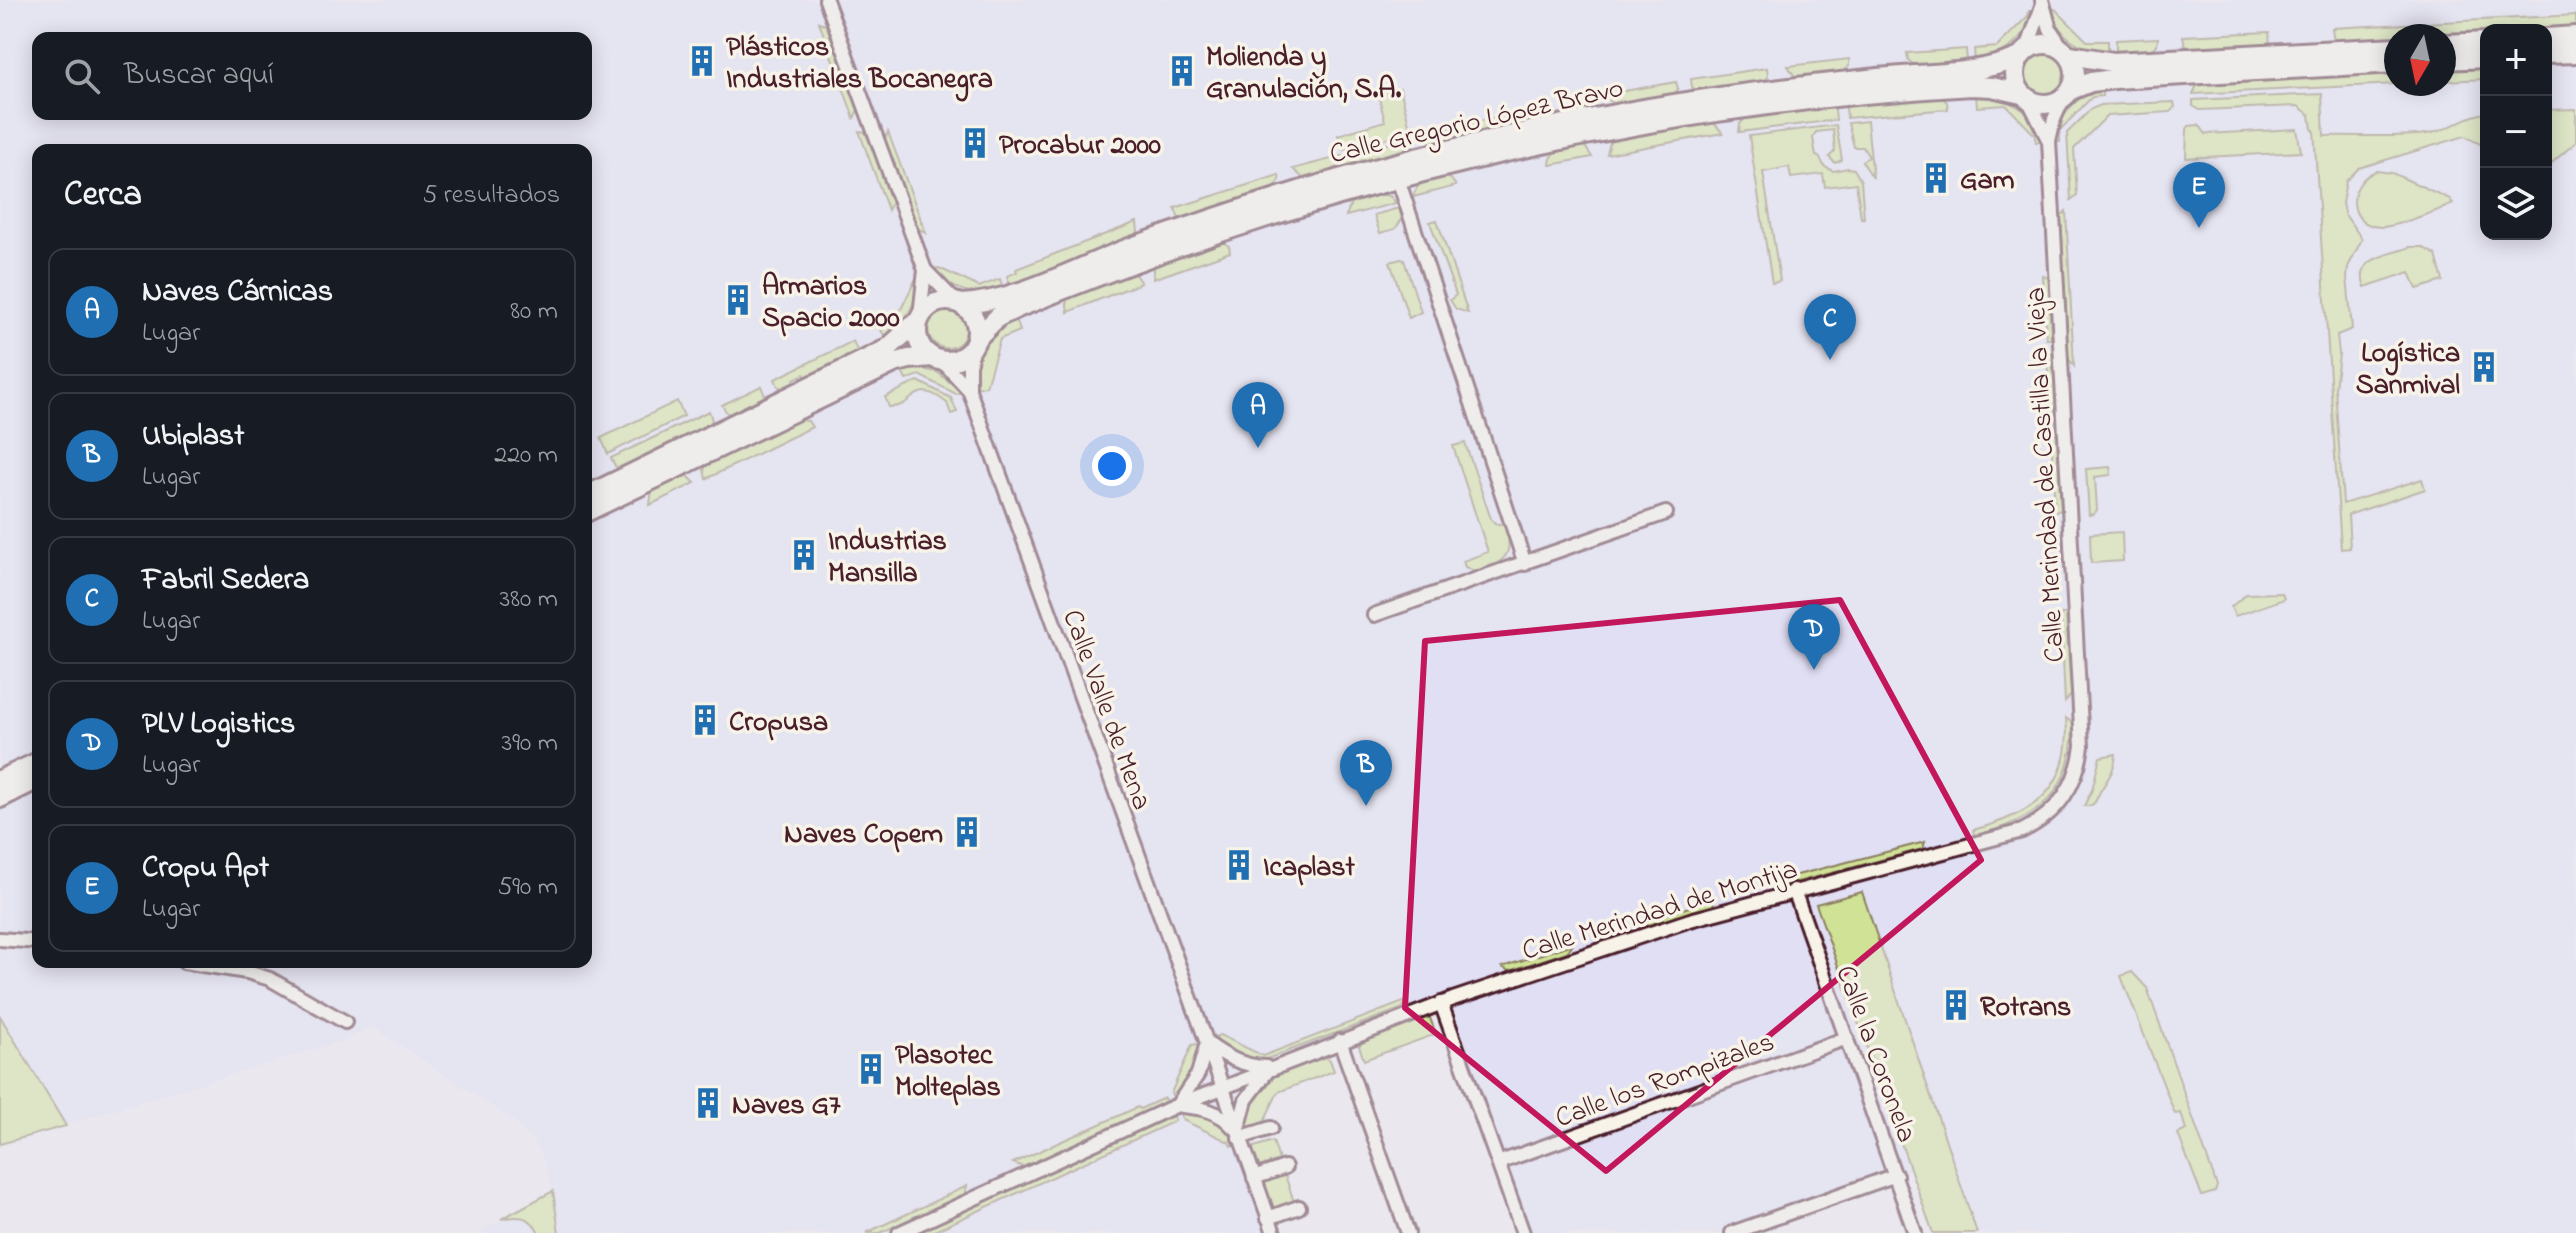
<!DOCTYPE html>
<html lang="es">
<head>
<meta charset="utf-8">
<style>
  :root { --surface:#171b24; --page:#242831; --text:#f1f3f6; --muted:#9ea1a6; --line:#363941; --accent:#1f6fb2 }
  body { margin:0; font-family:"Indie Flower",sans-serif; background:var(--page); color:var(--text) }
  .controls { position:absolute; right:24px; top:24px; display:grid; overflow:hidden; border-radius:16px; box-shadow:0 4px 20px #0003 }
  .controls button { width:72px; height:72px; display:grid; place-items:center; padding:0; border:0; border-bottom:2px solid var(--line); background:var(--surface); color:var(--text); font:40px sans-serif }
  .compass { position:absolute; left:2384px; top:24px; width:72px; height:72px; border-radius:50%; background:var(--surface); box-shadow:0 4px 20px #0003; rotate:189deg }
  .you { position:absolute; left:1112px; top:466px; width:28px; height:28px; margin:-20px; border:6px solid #fff; border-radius:50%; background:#1a73e8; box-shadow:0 0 0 12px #1a73e833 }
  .badge { display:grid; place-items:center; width:52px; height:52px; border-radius:50%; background:var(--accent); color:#fff; font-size:26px; font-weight:700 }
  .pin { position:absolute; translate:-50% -66px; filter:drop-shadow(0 2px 4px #0008) }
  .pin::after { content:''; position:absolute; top:42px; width:28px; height:24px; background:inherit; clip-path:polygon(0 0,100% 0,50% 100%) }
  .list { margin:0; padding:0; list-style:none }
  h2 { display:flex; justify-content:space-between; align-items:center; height:104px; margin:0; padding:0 32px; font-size:34px }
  h2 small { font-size:26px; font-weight:400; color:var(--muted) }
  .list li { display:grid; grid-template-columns:52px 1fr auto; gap:24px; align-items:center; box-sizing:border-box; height:128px; margin:0 16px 16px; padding:0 16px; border:2px solid var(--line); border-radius:16px }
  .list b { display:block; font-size:30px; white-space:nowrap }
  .list p { margin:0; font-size:26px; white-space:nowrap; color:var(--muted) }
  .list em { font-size:26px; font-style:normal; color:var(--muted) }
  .icon { flex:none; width:44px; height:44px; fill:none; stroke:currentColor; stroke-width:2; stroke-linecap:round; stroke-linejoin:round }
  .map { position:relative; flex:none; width:2576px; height:1233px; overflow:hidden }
  .search { position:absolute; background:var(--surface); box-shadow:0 4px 20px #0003; left:32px; top:32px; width:560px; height:88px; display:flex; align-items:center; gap:20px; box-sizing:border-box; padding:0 28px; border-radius:16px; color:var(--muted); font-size:30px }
  .panel { position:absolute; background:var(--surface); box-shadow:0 4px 20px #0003; left:32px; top:144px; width:560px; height:824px; border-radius:16px }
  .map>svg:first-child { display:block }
  .built { fill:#e1dff4; fill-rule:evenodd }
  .green { fill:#cfe296; stroke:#8c8060; stroke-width:2 }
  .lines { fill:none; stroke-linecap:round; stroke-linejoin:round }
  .street-casing { stroke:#4a1f2b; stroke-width:18 }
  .secondary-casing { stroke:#4a1f2b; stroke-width:24 }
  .street { stroke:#f7f3e8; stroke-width:12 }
  .secondary { stroke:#f7f3e8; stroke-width:18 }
  .marked { fill:none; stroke:#c2185b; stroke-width:6; stroke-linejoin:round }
  .labels { text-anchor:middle; stroke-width:7; stroke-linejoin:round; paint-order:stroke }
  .poi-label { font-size:28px; font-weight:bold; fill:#4a1f2b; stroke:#f7f3e8; text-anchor:start }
  .street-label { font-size:28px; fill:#4a1f2b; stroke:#f7f3e8 }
</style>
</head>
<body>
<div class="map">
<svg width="2576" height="1233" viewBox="0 0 2576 1233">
  <rect width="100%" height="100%" fill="#eae7ef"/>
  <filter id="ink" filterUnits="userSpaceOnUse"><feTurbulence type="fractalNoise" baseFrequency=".0125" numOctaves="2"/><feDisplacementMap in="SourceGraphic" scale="16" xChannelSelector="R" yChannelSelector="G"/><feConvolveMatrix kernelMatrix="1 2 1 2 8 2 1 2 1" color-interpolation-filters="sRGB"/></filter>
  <g filter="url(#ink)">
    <!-- built -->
    <path class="built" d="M0 0H2576V1233H1977L1949 1152 1896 1175 1732 1233H1523L1441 1003 1223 1086 1274 1233H478L553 1191 542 1154 530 1137 514 1121 372 1026 345 1040 0 1144ZM2486 30H2546V234H2486ZM2396 36H2444V84H2396ZM38 38H586V114H38ZM38 150H586V962H38Z"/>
    <!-- green -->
    <path class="green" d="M2050 9H2055L2087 41H2108V53C2079 48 2060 39 2050 9Z
      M2029 11H2034C2026 41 2005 55 1975 61L1974 49 1997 47 2028 16Z
      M2576 15V28L2486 30V34L2396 36V38L2334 41 2332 28Z
      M819 22 827 26 858 110 854 118Z
      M2269 32 2270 45 2189 49 2185 44 2183 36Z
      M2158 38 2157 45 2150 51 2116 52V40Z
      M1966 49 1967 62 1915 66 1908 60 1907 53Z
      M2025 73a20 20 0 1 1 40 0a20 20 0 1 1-40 0Z
      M1849 59V66L1843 71 1796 78 1788 66Z
      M2486 66V79L2444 81V68Z
      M1767 68 1768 76 1764 82 1698 92 1692 87 1691 79Z
      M2396 71V84L2193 94 2198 83Z
      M1676 82 1678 89 1674 95 1618 105 1611 103 1607 94Z
      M1400 88 1411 132 1343 150 1338 135 1385 121 1378 94Z
      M2102 88V96L2092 97 2060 130V142H2056C2058 114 2076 96 2102 88Z
      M1976 94C2008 98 2034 108 2041 142H2036L2034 134 2006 105 1977 107Z
      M2322 94 2324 136C2357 135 2393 138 2427 134 2449 131 2465 115 2486 113V147L2465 136 2359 168 2346 181 2342 203 2344 213 2362 239 2348 267 2347 277 2352 329 2337 335 2339 354 2335 388 2343 504 2422 479 2425 489 2348 515 2350 548 2341 549 2314 130 2312 129 2310 115 2298 106 2200 110 2193 106V100Z
      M1940 96 1947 102 1948 109 1847 118 1846 108 1849 104Z
      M2174 102 2175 107 2170 112 2107 116 2074 149 2077 195 2071 200 2067 133 2091 109 2101 105Z
      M1549 105 1546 120 1435 145 1425 138 1424 134Z
      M1830 106 1835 110 1836 120 1739 132 1740 124 1746 117Z
      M2576 109V142L2546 168V110Z
      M1867 121 1873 178 1862 161 1869 157 1863 147H1854L1848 123Z
      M1713 122 1723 133 1607 154 1611 139Z
      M1836 125 1842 160 1835 163 1829 157 1835 151 1833 130 1816 132 1813 138 1816 156 1819 157 1825 167 1833 171 1848 168 1854 169 1861 181 1864 218H1861L1856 183 1825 187 1823 174 1791 178 1789 167 1763 172 1780 281 1772 283 1749 136Z
      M2199 125 2206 134 2297 129 2301 152 2186 158 2187 129 2189 126Z
      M859 131 865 132 868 138 892 202 888 210Z
      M888 132 926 233 916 227 884 141Z
      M1414 137V144L1409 152 1305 180 1293 169Z
      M1584 145 1592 157 1550 165C1550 147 1569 148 1584 145Z
      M2376 171 2392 173 2450 199 2453 204C2439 210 2395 227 2381 227 2346 226 2346 183 2376 171Z
      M1279 175C1281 184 1275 189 1268 193L1182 220 1179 219 1175 208Z
      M1442 176 1451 179 1456 186 1413 197C1417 181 1428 180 1442 176Z
      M1378 194 1390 196 1396 203 1346 216 1352 201Z
      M1399 208 1402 219 1395 229 1380 233 1374 215Z
      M2066 211 2074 366 2068 358 2061 216Z
      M1437 220 1468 313 1456 309 1450 300 1456 295 1430 222Z
      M1137 222 1138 232 1134 236 1010 286 1007 276 1017 272 1016 269Z
      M1221 241 1229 246 1230 252 1153 279V265Z
      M2410 247H2422L2436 255 2443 281 2417 289 2410 272 2365 287C2353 257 2390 255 2410 247Z
      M1401 259 1404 260 1421 312 1409 318 1390 262Z
      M939 268 979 287 1000 279 1003 288C975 297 953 293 934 269Z
      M1129 273H1134L1141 283 1068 312 1066 298Z
      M918 274C921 301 905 321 886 339L881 330 894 324Z
      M2043 276 2049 278 2051 339H2046Z
      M928 329a19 19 0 1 1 38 0a19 19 0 1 1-38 0Z
      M1016 319 1020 331 1000 339 986 386 976 388C971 355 987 333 1016 319Z
      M853 341 857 351 855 355 807 379 804 374 794 379 795 384 785 390 778 386 775 379Z
      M2047 352 2053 354 2056 415 2050 419Z
      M915 368 937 372 962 392 956 394 919 375 906 380 901 370Z
      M918 381 951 398 957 412 951 414 947 403C913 375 915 409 889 407L885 397Z
      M761 386 765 396 762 400 732 415 727 413 722 405Z
      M677 401 684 416 608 454 601 438Z
      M709 411 712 420 708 427 621 469 615 466 611 458Z
      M796 419 808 421 812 427 706 479 704 470 708 462Z
      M2051 430 2057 435 2061 510 2055 512Z
      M1465 443 1491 519 1496 524H1505C1515 556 1505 562 1476 572L1465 567 1463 561 1488 552 1453 446Z
      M2110 467 2111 475 2095 477 2097 510 2094 514 2089 515 2086 469Z
      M681 475 688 476 695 483 650 505 652 489Z
      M2122 532 2123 561 2091 563 2090 534Z
      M2282 593 2284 599 2235 616 2231 607 2246 594Z
      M2061 614H2066L2071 695 2065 702Z
      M2066 718 2073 723C2073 792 2040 819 1977 835L1974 834 1973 830C2034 814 2073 788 2066 718Z
      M2116 754C2115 770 2109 777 2101 790 2095 800 2097 806 2084 806L2092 790 2100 757Z
      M1925 842 1923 849 1782 886 1774 881Z
      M1862 892 1977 1233H1933L1816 904Z
      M1714 899 1713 906 1642 928 1639 923Z
      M1573 944 1567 952 1509 971 1502 967Z
      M2132 972 2147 988 2217 1186 2215 1192 2202 1196 2178 1134 2186 1130 2181 1113 2175 1114 2121 976Z
      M1406 1001 1403 1008 1264 1060C1244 1061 1227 1052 1214 1037L1220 1035 1263 1056Z
      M0 1016 66 1126 0 1144Z
      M1427 1017 1430 1018 1436 1034 1364 1060 1359 1046 1364 1040Z
      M1197 1044C1200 1065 1190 1085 1173 1097L1171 1093 1192 1045Z
      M1325 1057 1330 1060 1334 1071 1278 1092 1265 1119 1266 1123 1246 1130C1252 1083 1280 1067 1325 1057Z
      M1164 1098 1166 1101 1155 1107 1023 1167 1013 1163 1138 1107 1140 1109Z
      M1196 1112C1217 1119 1226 1124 1235 1144L1231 1146 1229 1142 1183 1120 1180 1114Z
      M1173 1116 1175 1121 930 1233H917Z
      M1273 1141 1279 1160 1258 1167 1251 1148Z
      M1285 1175 1294 1202 1273 1210 1264 1183Z
      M967 1186 965 1194 958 1197 880 1233H866Z
      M553 1191 559 1233H539C531 1215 518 1215 501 1219Z"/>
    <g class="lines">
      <defs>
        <path id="street" d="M826 0 925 270 920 316
          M2042 0 2050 29 2063 49
          M2027 49 2042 6
          M2028 99 2049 141
          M1398 179 1525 564
          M925 270 956 302
          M975 343 969 365V390L1207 1043 1274 1233
          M942 361 969 390
          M1374 615 1666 513
          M1794 890 1915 1233
          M0 939 38 942
          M184 962 247 972 270 979 345 1022
          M1441 1003 1523 1233
          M1340 1041 1408 1233
          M1207 1043C1226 1057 1242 1066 1266 1067
          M1178 1104 1198 1074 1207 1043
          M1182 1106C1202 1108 1220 1111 1233 1127
          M1238 1130 1246 1100 1267 1072
          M1239 1138 1271 1128
          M1498 1163 1847 1038
          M1254 1178 1285 1167
          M1268 1218 1299 1207
          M899 1233 1173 1107 1453 999 1690 920 2022 831C2058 813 2077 786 2082 746L2049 141 2054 119 2063 99
          M1732 1233 1896 1175"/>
        <path id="secondary" d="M2546 38 2576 36
          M2015 74a30 30 0 1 1 60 0a30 30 0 1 1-60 0Z
          M2444 44 2486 42
          M2546 54 2576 53
          M2070 55 2113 62 2396 47
          M2444 60 2486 58
          M2071 90 2091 82 2114 79 2396 63
          M917 331a30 30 0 1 1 60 0a30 30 0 1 1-60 0Z
          M961 304C1016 302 1080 266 1132 247 1226 213 1322 182 1420 157 1539 127 1660 103 1782 89 1821 84 1862 79 1902 76 1943 73 1982 73 2020 57
          M977 338 998 317 1015 309C1319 183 1643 104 1972 86L1992 87 2022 94
          M586 496 887 349 918 321
          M586 512 894 363 909 359 932 357
          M0 780 38 762
          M0 798 38 779"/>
      </defs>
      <!-- street casing -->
      <use href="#street" class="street-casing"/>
      <!-- secondary casing -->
      <use href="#secondary" class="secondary-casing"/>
      <!-- street -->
      <use href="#street" class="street"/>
      <!-- secondary -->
      <use href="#secondary" class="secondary"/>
    </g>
  </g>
  <!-- marked area -->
  <path d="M0 0H2576V1233H0ZM1840 600 1981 860 1606 1171 1405 1008 1425 641Z" fill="#eae7ef" fill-opacity=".55" fill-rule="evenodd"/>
  <path class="marked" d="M1840 600 1981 860 1606 1171 1405 1008 1425 641Z"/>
  <!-- icons -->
  <defs>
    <symbol id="building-bare" viewBox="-9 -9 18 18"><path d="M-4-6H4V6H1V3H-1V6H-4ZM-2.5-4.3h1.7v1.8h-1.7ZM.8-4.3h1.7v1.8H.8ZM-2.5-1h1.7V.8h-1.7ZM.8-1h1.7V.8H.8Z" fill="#1f6fb2" stroke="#f7f3e8" stroke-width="2.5" paint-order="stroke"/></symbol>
  </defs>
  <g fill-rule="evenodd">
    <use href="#building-bare" x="680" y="39" width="44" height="44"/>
    <use href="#building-bare" x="1160" y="49" width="44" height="44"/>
    <use href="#building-bare" x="953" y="121" width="44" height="44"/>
    <use href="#building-bare" x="1914" y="156" width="44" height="44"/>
    <use href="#building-bare" x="716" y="278" width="44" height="44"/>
    <use href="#building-bare" x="2462" y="345" width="44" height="44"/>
    <use href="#building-bare" x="782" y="533" width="44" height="44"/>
    <use href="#building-bare" x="683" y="698" width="44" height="44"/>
    <use href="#building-bare" x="945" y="810" width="44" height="44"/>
    <use href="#building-bare" x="1217" y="843" width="44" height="44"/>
    <use href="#building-bare" x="1934" y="983" width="44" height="44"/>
    <use href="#building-bare" x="849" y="1047" width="44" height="44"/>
    <use href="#building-bare" x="686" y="1081" width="44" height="44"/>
  </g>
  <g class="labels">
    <!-- poi labels -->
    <g class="poi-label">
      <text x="726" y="55">Plásticos<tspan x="726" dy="32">Industriales Bocanegra</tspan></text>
      <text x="1206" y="65">Molienda y<tspan x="1206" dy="32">Granulación, S.A.</tspan></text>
      <text x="999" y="153">Procabur 2000</text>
      <text x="1960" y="188">Gam</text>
      <text x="762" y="294">Armarios<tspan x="762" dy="32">Spacio 2000</tspan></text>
      <text x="2460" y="361" text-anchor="end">Logística<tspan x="2460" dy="32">Sanmival</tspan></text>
      <text x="828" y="549">Industrias<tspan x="828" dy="32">Mansilla</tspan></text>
      <text x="729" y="730">Cropusa</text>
      <text x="943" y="842" text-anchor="end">Naves Copem</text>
      <text x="1263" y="875">Icaplast</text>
      <text x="1980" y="1015">Rotrans</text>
      <text x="895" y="1063">Plasotec<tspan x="895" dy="32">Molteplas</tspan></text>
      <text x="732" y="1113">Naves G7</text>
    </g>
    <!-- street labels -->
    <g class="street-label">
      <text transform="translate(1476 119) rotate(-13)" y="10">Calle Gregorio López Bravo</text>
      <text transform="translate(2043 475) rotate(-93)" y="10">Calle Merindad de Castilla la Vieja</text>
      <text transform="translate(1109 709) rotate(70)" y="10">Calle Valle de Mena</text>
      <text transform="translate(1659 908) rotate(-17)" y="10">Calle Merindad de Montija</text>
      <text transform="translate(1878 1053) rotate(70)" y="10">Calle la Coronela</text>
      <text transform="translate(1664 1078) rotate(-20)" y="10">Calle los Rompizales</text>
    </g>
  </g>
</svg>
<div class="controls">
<button>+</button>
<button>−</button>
<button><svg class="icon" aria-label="layers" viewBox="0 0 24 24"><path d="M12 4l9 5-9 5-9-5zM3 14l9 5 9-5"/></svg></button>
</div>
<svg class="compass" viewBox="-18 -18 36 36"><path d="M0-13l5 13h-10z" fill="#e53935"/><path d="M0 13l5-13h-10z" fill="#9ea1a6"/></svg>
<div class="you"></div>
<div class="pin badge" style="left:1258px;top:448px">A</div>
<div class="pin badge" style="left:1366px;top:806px">B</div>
<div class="pin badge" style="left:1830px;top:360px">C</div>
<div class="pin badge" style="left:1814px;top:670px">D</div>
<div class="pin badge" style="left:2199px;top:228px">E</div>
<div class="search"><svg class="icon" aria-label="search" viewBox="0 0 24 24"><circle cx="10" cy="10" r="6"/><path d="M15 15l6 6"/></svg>Buscar aquí</div>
<section class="panel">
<h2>Cerca<small>5 resultados</small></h2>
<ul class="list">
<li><span class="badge">A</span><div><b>Naves Cárnicas</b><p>Lugar</p></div><em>80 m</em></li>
<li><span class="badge">B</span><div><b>Ubiplast</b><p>Lugar</p></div><em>220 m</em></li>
<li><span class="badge">C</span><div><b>Fabril Sedera</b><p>Lugar</p></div><em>380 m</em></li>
<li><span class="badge">D</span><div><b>PLV Logistics</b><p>Lugar</p></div><em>390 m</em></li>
<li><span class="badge">E</span><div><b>Cropu Apt</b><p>Lugar</p></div><em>590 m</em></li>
</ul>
</section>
</div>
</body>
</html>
